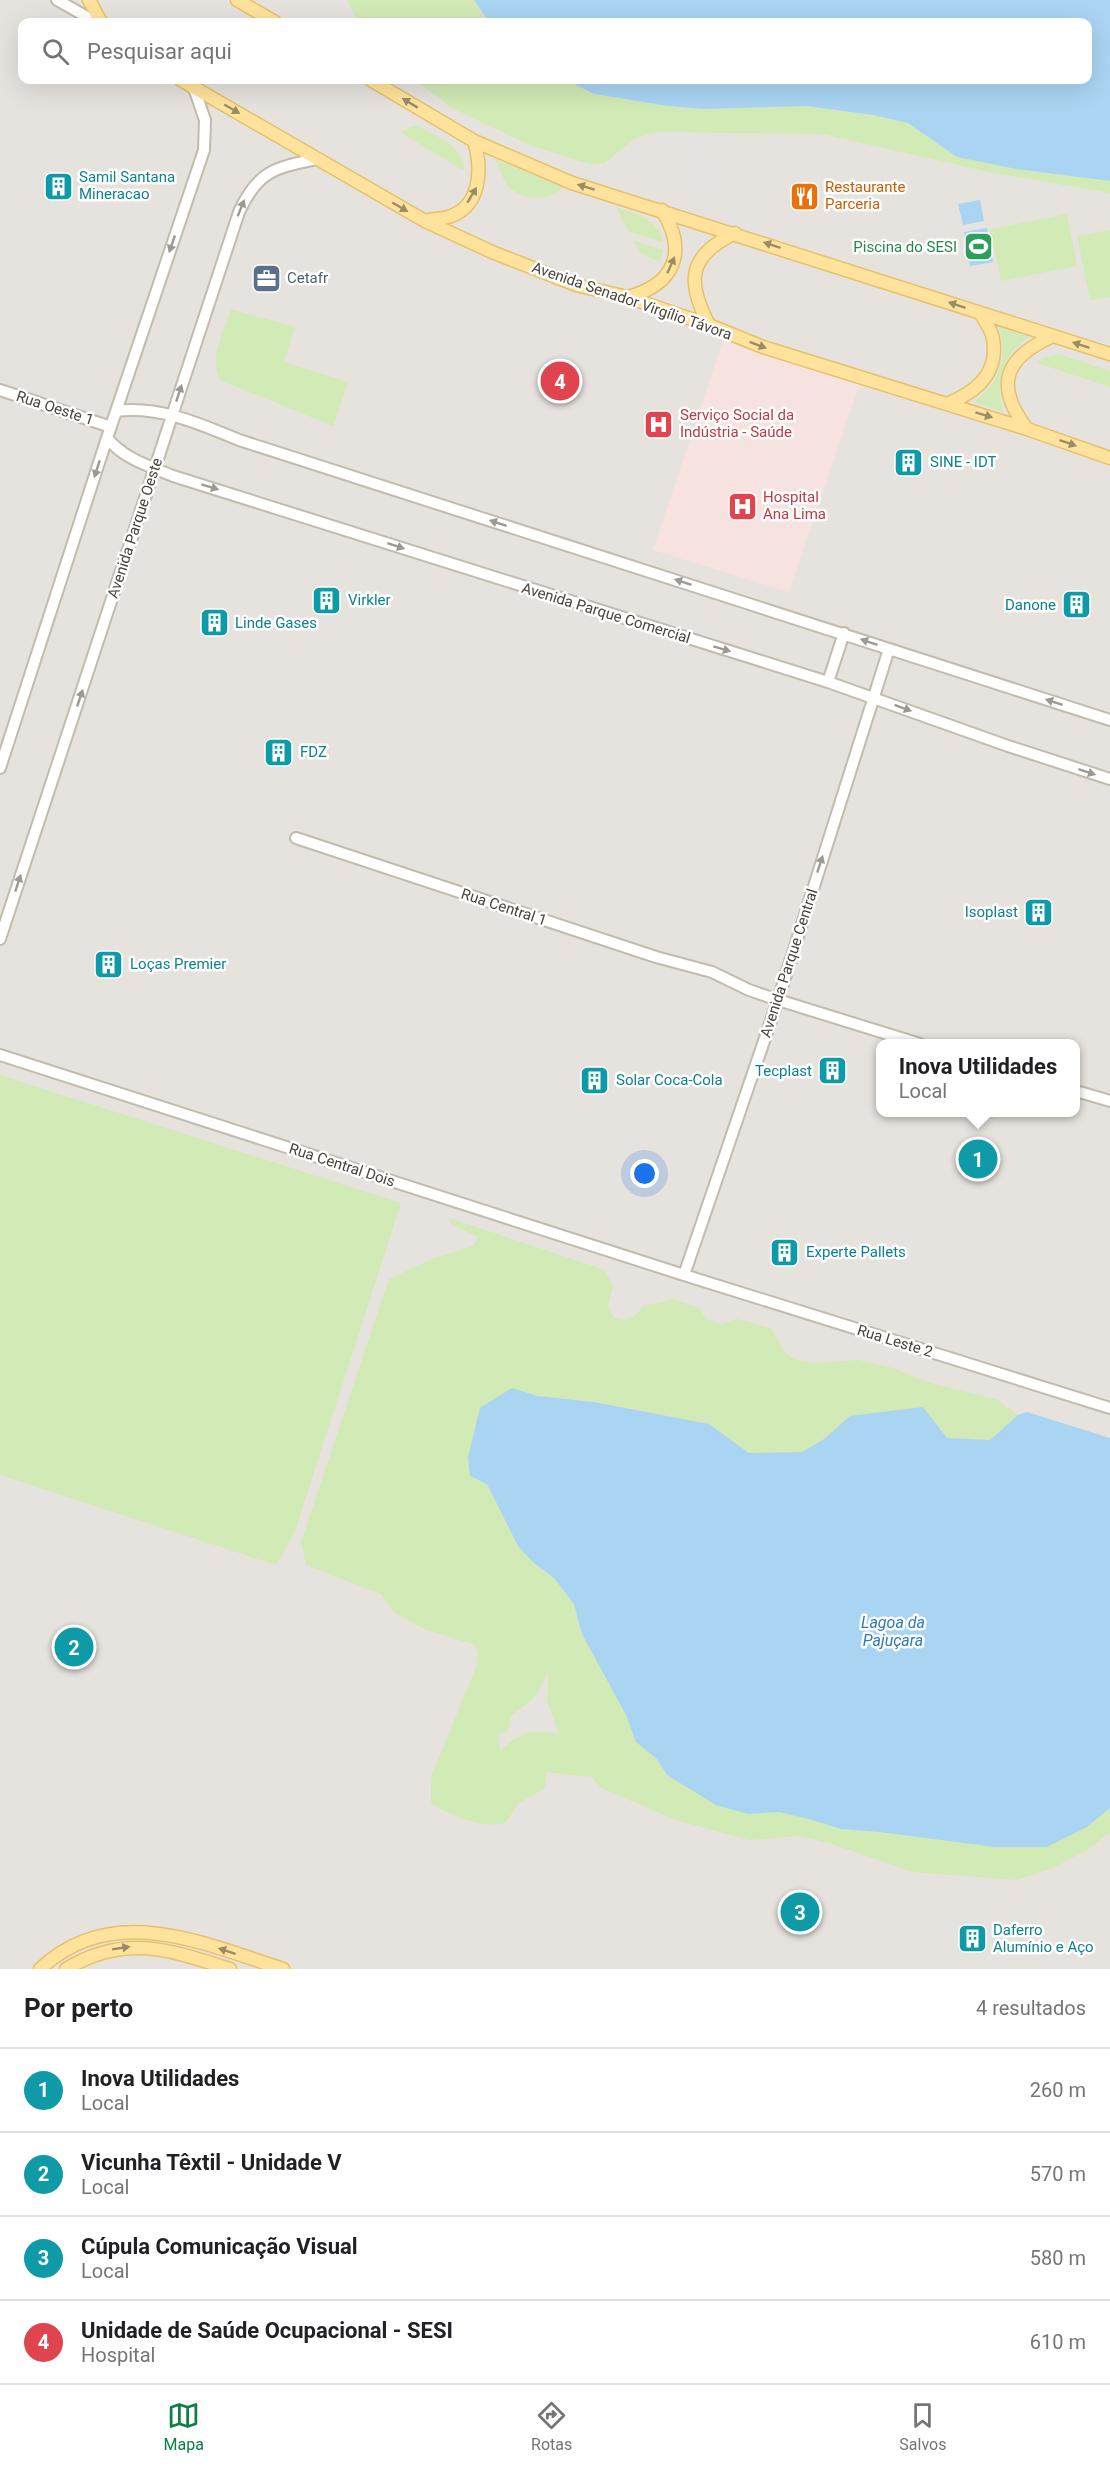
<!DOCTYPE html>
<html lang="pt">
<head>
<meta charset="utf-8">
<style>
  :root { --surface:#fff; --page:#f6f6f6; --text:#202124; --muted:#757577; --line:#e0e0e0; --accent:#0b8043 }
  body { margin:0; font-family:Roboto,sans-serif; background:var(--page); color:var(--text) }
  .you { position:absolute; left:645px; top:1174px; width:21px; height:21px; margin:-15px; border:4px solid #fff; border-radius:50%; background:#1a73e8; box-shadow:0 0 0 9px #1a73e833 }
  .badge { display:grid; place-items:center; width:39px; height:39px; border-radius:50%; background:var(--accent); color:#fff; font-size:20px; font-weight:700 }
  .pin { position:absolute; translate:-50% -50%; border:3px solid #fff; box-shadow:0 2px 6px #0006 }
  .popup { position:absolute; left:876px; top:1039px; width:204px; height:78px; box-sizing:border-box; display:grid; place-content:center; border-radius:12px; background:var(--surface); filter:drop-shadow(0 2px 4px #0005); font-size:20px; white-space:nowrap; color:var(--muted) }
  .popup b { font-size:22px; color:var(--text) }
  .popup::after { content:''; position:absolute; left:50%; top:100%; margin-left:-12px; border:12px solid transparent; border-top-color:var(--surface) }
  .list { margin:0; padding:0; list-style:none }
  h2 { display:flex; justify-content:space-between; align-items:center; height:78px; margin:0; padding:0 24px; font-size:26px }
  h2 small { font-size:20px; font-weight:400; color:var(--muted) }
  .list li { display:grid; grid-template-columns:39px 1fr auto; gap:18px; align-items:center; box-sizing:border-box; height:84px; padding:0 24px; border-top:2px solid var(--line) }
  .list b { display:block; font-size:22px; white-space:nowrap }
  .list p { margin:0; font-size:20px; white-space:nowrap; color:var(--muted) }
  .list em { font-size:20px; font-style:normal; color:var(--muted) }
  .icon { flex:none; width:33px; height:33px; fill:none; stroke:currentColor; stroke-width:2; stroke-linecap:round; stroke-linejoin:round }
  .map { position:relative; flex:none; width:1110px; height:1969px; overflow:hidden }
  .search { position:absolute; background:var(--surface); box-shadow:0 6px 24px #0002; left:18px; right:18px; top:18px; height:66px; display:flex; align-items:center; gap:15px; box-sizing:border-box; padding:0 21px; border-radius:12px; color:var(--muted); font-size:22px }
  .sheet { height:414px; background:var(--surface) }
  nav { display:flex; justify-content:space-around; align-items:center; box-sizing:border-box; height:84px; border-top:2px solid var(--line); background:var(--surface); font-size:16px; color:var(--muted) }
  nav a { display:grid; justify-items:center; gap:3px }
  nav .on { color:var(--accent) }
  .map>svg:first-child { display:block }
  .industrial { fill:#e6e2dd; fill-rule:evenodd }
  .medical { fill:#f6e3e0 }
  .green { fill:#d2eab5; fill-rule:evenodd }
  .parking { fill:#e5e3e0 }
  .water { fill:#a9d4f2 }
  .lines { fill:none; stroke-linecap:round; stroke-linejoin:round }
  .minor-casing { stroke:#c2bbae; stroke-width:14 }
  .major-casing { stroke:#e6c16a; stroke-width:15 }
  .minor { stroke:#fff; stroke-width:10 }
  .major { stroke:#ffe39c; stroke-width:12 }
  .oneway { fill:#9c8c66 }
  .oneway2 { fill:#9c9892 }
  .labels { text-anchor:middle; stroke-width:5; stroke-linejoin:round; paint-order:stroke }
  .culture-label { font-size:15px; fill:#0d838f; stroke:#fff; text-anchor:start }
  .food-label { font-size:15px; fill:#c56008; stroke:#fff; text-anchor:start }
  .leisure-label { font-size:15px; fill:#27864d; stroke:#fff; text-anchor:end }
  .service-label { font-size:15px; fill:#4e5e75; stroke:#fff; text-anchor:start }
  .street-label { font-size:15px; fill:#4b4439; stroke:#fff }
  .health-label { font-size:15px; fill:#be3a42; stroke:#fff; text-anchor:start }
  .water-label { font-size:16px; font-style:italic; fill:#2e7ab2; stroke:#fff }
</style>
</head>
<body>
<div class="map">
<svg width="1110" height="1969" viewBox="0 0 1110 1969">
  <rect width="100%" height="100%" fill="#f6f3ec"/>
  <!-- industrial -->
  <path class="industrial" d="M0 0H1110V1969H0ZM22 22H1088V80H22ZM880 1044H1076V1112H880Z"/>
  <!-- medical -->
  <path class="medical" d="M723 341 859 385 789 592 653 550Z"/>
  <!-- green -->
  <path class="green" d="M347 0H474L489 22H358Z
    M415 80H566L594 94 668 106 703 109 806 106 873 115 908 123 957 157 1016 169 1110 181V193L989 172 822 134 659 132 637 137 603 164H589L529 145 452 108Z
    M416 125C435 136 462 144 464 169H461L400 132Z
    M495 159 563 188C549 201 526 201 510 188 504 183 499 167 495 159Z
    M616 207C636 214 658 218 663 242L628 231Z
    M1067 214 1077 266 1001 281 990 229Z
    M1110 230V297L1090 300 1077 236Z
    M633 240 663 250 660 262 641 253Z
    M231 309 295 327 284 362 348 382 333 426 220 380C208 358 224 331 231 309Z
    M999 327 1029 337C1001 356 995 380 1003 412L974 402C999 385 1008 356 999 327Z
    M1059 354 1110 371V387L1037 363 1043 358Z
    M0 1075 401 1203 295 1531 276 1565 0 1475Z
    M449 1218 605 1270 613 1286 608 1307 614 1318 625 1320 636 1315 643 1306 674 1299 699 1308 706 1319 721 1324 737 1319 771 1328 786 1354 797 1360 816 1363 858 1360 893 1368 930 1383 996 1399 1018 1415 990 1440 947 1438 850 1416 824 1439 802 1452 749 1453 709 1424 594 1402 537 1396 512 1389 487 1484 534 1563 554 1578 574 1604 582 1634 626 1715 636 1742 657 1759 667 1775 748 1814 779 1812 809 1818 841 1829 880 1832 1087 1827 1110 1808V1832L1089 1849 1051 1869 1017 1880 913 1872 832 1844 797 1836 749 1840 676 1820 601 1788 592 1777 546 1772 545 1788 519 1803 505 1823C481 1829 453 1816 431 1804V1777L476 1667 478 1657 475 1645 424 1629 394 1612 381 1594 306 1565 301 1542 389 1279 432 1259 473 1246 478 1237 451 1224ZM549 1670 547 1701 559 1734C531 1728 522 1733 500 1750L497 1734 508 1731 511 1716 536 1696Z"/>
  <!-- parking -->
  <path class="parking" d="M705 150 713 187 701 189 693 153Z"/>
  <!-- water -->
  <path class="water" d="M474 0H1110V181L1016 169 957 157 908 123 873 115 806 106 703 109 668 106 594 94 566 80H1088V22H489Z
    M980 200 984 221 963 225 958 204Z
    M987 228 993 262 970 266 964 232Z
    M512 1388 537 1396 594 1402 709 1424 749 1453 802 1452 824 1439 850 1416 923 1407 947 1438 990 1440 1018 1415 1027 1412 1110 1438V1808L1087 1827 1047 1847H995L880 1832 841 1829 809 1819 779 1812 748 1814 716 1805 667 1775 657 1759 636 1742 626 1715 582 1634 574 1604 554 1578 534 1563 518 1546 487 1484 470 1476 468 1457 480 1408Z"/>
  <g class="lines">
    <defs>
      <path id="minor" d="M57 0 96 22
        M0 390 111 427
        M116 411C159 405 200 424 239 440L1110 720
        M107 438C124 459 149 466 173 476L828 682 1008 746 1110 779
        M828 682 844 633
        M0 768 107 438 204 150 205 120 194 88
        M296 838 656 957 712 972 749 990 778 1000 920 1044
        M0 939 239 212C258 171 274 168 316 159
        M0 1055 684 1275 1110 1408
        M1076 1091 1110 1101
        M684 1275 778 1000 889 649"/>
      <path id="major" d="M89 0 101 22
        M237 0 275 22
        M181 80 425 221 492 252 576 285 627 297 709 325 763 347 1027 429 1110 458
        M371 80 474 141 572 183 1110 354
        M425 221C433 219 441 219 448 217 482 207 482 168 474 141
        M628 297C675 284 688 252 662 210
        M709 325C686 281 688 256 735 233
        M947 404C976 392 999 374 993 339 992 330 985 321 980 313
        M1027 429C994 385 1004 358 1053 336
        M40 1969C112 1901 202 1943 283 1969
        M66 1969C125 1933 170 1950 230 1969"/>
    </defs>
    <!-- minor casing -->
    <use href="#minor" class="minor-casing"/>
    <!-- major casing -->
    <use href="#major" class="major-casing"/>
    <!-- minor -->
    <use href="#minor" class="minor"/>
    <!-- major -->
    <use href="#major" class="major"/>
  </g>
  <!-- one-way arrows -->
  <defs><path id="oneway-solid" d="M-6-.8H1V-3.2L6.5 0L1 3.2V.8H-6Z" transform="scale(1.5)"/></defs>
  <g class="oneway">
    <use href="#oneway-solid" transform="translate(410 103) rotate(-149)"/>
    <use href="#oneway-solid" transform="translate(232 109) rotate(30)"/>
    <use href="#oneway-solid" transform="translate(586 187) rotate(-163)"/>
    <use href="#oneway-solid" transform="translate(472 195) rotate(-59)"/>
    <use href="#oneway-solid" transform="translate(400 207) rotate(30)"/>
    <use href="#oneway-solid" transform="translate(772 245) rotate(-162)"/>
    <use href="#oneway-solid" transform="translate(671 265) rotate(-66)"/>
    <use href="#oneway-solid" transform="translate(957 305) rotate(-162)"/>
    <use href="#oneway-solid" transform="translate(758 345) rotate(21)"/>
    <use href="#oneway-solid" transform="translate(1081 345) rotate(-162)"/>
    <use href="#oneway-solid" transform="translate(984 415) rotate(17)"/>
    <use href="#oneway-solid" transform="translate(1068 443) rotate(19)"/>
    <use href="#oneway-solid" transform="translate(121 1948) rotate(-9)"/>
    <use href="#oneway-solid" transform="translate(227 1951) rotate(-162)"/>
  </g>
  <g class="oneway2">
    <use href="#oneway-solid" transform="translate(241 208) rotate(-68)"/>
    <use href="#oneway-solid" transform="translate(172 244) rotate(109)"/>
    <use href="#oneway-solid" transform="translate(179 393) rotate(-72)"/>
    <use href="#oneway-solid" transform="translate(97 469) rotate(108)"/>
    <use href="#oneway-solid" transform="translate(210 487) rotate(17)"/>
    <use href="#oneway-solid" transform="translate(498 523) rotate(-162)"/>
    <use href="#oneway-solid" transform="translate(396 546) rotate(18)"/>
    <use href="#oneway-solid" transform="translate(683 582) rotate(-162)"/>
    <use href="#oneway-solid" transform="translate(869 642) rotate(-161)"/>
    <use href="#oneway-solid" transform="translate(722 649) rotate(17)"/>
    <use href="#oneway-solid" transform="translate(80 698) rotate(-71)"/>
    <use href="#oneway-solid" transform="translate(1054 702) rotate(-162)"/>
    <use href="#oneway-solid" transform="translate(903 708) rotate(20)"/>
    <use href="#oneway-solid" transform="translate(1087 772) rotate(18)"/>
    <use href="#oneway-solid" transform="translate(820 864) rotate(-72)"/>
    <use href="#oneway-solid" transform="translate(18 883) rotate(-72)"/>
  </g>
  <!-- icons -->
  <defs>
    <symbol id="building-square" viewBox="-11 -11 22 22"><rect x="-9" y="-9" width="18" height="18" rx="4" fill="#0f9aa8" stroke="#fff"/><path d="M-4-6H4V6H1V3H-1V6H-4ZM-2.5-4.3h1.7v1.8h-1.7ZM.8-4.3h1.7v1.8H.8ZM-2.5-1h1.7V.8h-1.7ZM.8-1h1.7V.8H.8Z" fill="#fff"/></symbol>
    <symbol id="restaurant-square" viewBox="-11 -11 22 22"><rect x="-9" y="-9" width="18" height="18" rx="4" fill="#e8710a" stroke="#fff"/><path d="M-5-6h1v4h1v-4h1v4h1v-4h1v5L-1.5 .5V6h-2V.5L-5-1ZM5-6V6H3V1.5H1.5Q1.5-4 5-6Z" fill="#fff"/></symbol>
    <symbol id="stadium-square" viewBox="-11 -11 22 22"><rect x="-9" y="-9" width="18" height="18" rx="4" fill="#2e9e5b" stroke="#fff"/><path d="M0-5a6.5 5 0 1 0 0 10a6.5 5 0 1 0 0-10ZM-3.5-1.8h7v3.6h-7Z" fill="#fff"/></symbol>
    <symbol id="office-square" viewBox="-11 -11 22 22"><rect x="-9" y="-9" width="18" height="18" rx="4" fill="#5c6f8a" stroke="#fff"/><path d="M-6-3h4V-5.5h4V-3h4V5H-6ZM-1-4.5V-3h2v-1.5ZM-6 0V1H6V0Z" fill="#fff"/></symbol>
    <symbol id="hospital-square" viewBox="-11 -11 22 22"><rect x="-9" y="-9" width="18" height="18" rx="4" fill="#e0444e" stroke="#fff"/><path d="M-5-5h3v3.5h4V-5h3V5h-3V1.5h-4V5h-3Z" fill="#fff"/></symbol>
  </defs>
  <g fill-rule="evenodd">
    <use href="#building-square" x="42" y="170" width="33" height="33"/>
    <use href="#restaurant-square" x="788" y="180" width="33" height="33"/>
    <use href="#stadium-square" x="962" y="230" width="33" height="33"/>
    <use href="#office-square" x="250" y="262" width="33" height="33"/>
    <use href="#hospital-square" x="642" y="408" width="33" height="33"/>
    <use href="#building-square" x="892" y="446" width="33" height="33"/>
    <use href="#hospital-square" x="726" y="490" width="33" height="33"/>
    <use href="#building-square" x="310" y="584" width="33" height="33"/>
    <use href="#building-square" x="1060" y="588" width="33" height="33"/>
    <use href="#building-square" x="198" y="606" width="33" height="33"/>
    <use href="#building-square" x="262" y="736" width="33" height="33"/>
    <use href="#building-square" x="1022" y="896" width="33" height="33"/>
    <use href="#building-square" x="92" y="948" width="33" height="33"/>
    <use href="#building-square" x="816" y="1054" width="33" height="33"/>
    <use href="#building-square" x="578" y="1064" width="33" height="33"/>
    <use href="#building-square" x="768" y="1236" width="33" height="33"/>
    <use href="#building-square" x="956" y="1922" width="33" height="33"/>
  </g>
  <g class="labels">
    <!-- culture labels -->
    <g class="culture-label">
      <text x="79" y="182">Samil Santana<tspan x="79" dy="17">Mineracao</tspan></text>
      <text x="930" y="467">SINE - IDT</text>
      <text x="348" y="605">Virkler</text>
      <text x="1056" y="610" text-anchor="end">Danone</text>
      <text x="235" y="628">Linde Gases</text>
      <text x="300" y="757">FDZ</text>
      <text x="1018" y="917" text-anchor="end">Isoplast</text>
      <text x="130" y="969">Loças Premier</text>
      <text x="812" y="1076" text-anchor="end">Tecplast</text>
      <text x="616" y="1085">Solar Coca-Cola</text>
      <text x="806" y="1257">Experte Pallets</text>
      <text x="993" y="1935">Daferro<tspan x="993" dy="17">Alumínio e Aço</tspan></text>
    </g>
    <!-- food labels -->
    <g class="food-label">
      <text x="825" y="192">Restaurante<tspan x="825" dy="17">Parceria</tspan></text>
    </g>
    <!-- leisure labels -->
    <g class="leisure-label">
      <text x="957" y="252">Piscina do SESI</text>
    </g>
    <!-- service labels -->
    <g class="service-label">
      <text x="287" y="283">Cetafr</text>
    </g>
    <!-- street labels -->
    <g class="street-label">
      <text transform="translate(632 301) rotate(19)" y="5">Avenida Senador Virgílio Távora</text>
      <text transform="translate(55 408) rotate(18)" y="5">Rua Oeste 1</text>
      <text transform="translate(135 528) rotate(-72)" y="5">Avenida Parque Oeste</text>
      <text transform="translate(606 613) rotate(17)" y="5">Avenida Parque Comercial</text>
      <text transform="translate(504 907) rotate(18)" y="5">Rua Central 1</text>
      <text transform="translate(789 963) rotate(-72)" y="5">Avenida Parque Central</text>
      <text transform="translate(342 1165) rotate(18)" y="5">Rua Central Dois</text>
      <text transform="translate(895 1341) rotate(17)" y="5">Rua Leste 2</text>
    </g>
    <!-- health labels -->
    <g class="health-label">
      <text x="680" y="420">Serviço Social da<tspan x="680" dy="17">Indústria - Saúde</tspan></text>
      <text x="763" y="502">Hospital<tspan x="763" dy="17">Ana Lima</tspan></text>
    </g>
    <!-- water labels -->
    <g class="water-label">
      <text x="893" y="1628">Lagoa da<tspan x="893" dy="18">Pajuçara</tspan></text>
    </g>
  </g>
</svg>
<div class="you"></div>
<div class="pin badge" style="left:978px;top:1159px;background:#0f9aa8">1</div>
<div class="popup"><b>Inova Utilidades</b>Local</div>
<div class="pin badge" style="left:74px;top:1647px;background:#0f9aa8">2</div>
<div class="pin badge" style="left:800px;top:1912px;background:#0f9aa8">3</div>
<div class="pin badge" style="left:560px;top:381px;background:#e0444e">4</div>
<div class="search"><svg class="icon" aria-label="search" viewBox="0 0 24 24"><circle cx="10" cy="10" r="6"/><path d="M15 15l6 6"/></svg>Pesquisar aqui</div>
</div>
<section class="sheet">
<h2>Por perto<small>4 resultados</small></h2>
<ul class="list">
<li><span class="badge" style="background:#0f9aa8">1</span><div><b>Inova Utilidades</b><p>Local</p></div><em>260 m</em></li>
<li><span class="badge" style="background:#0f9aa8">2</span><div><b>Vicunha Têxtil - Unidade V</b><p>Local</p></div><em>570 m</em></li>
<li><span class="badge" style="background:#0f9aa8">3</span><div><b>Cúpula Comunicação Visual</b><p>Local</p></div><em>580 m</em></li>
<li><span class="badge" style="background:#e0444e">4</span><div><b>Unidade de Saúde Ocupacional - SESI</b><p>Hospital</p></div><em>610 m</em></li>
</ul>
</section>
<nav>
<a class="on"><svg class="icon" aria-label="map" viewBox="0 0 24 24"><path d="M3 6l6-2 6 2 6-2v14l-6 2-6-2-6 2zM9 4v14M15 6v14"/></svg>Mapa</a>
<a><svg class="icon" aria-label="directions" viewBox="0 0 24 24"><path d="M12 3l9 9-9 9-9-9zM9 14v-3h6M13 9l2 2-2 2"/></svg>Rotas</a>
<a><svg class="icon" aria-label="saved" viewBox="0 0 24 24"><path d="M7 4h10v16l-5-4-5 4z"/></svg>Salvos</a>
</nav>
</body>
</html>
